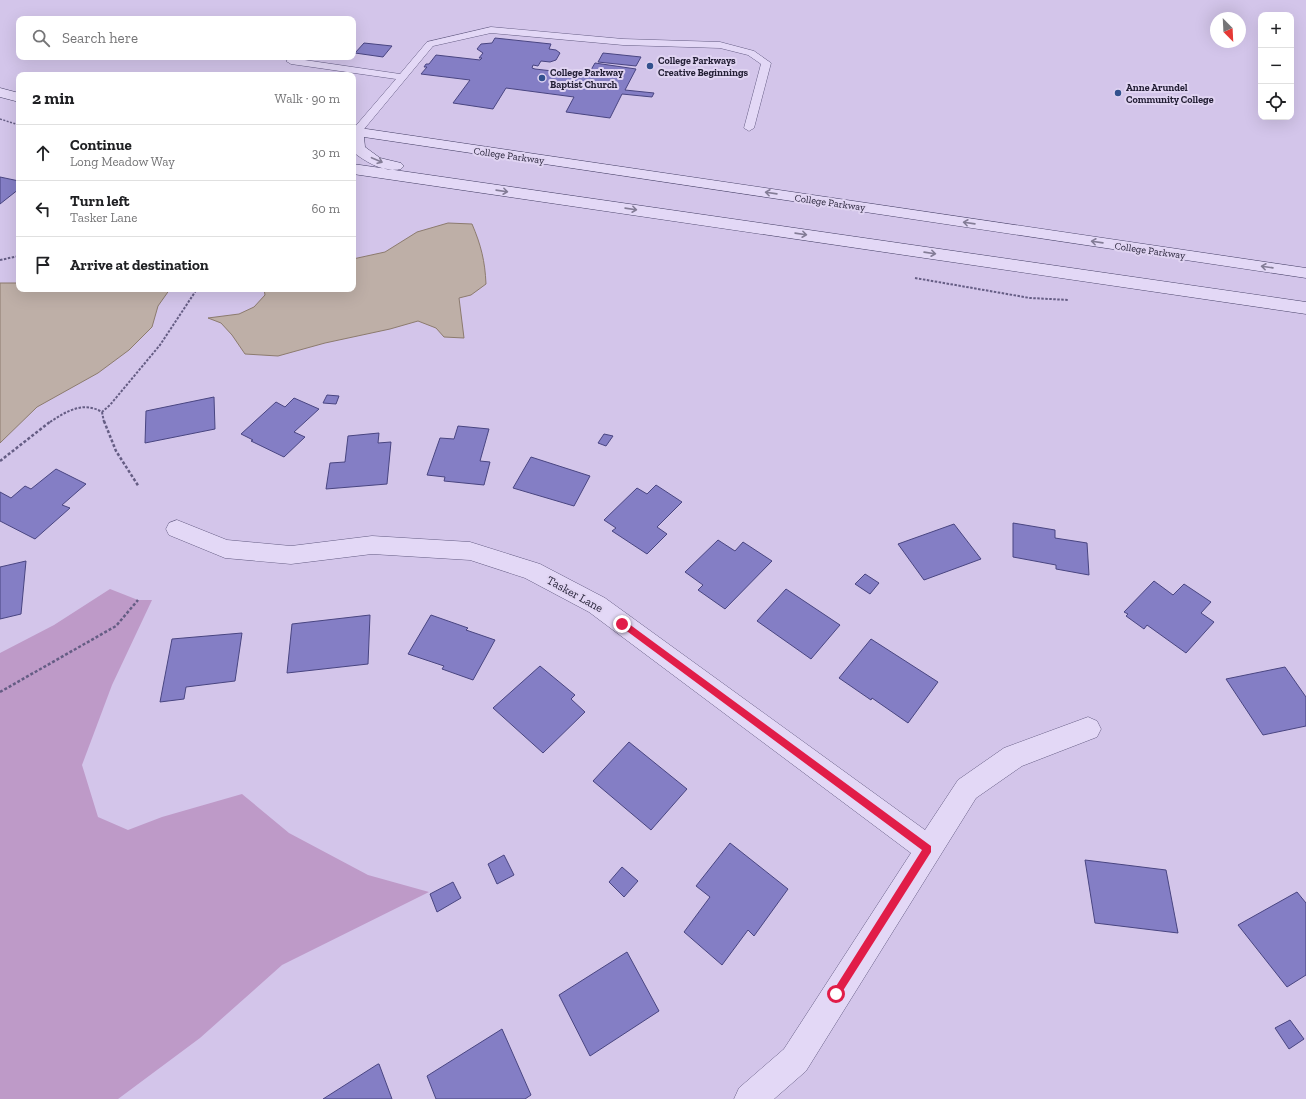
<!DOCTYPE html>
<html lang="en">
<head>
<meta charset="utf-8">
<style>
  :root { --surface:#fff; --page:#f6f6f6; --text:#202124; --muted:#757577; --line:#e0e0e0 }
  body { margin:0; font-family:"Zilla Slab",serif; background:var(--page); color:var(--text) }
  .controls { position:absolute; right:12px; top:12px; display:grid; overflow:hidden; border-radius:8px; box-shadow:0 4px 16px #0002 }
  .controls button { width:36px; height:36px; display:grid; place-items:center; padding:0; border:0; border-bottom:1px solid var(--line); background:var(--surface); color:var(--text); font:20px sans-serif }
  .compass { position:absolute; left:1210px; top:12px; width:36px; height:36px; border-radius:50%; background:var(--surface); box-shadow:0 4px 16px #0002; rotate:156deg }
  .stop { position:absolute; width:12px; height:12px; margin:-9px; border:3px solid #e11d48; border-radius:50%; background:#fff }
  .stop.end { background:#e11d48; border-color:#fff; box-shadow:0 1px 4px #0008 }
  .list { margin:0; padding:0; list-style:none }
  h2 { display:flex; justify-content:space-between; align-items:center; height:52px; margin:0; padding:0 16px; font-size:17px }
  h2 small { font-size:13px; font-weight:400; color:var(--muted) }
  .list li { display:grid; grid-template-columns:26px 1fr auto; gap:12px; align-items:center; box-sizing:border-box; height:56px; padding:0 16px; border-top:1px solid var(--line) }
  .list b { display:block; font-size:15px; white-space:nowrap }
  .list p { margin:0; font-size:13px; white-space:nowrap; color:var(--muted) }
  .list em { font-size:13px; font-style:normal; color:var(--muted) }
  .icon { flex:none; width:22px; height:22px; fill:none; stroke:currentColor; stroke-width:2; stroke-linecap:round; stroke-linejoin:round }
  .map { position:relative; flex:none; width:1306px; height:1099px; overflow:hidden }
  .search { position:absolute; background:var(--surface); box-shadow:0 4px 16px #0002; left:16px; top:16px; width:340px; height:44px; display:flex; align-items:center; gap:10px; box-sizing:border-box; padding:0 14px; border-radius:8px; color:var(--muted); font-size:15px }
  .panel { position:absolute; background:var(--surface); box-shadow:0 4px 16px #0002; left:16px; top:72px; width:340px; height:220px; border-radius:8px }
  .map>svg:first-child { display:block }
  .green { fill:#be9ac8 }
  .water { fill:#beafa7; stroke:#8c7b6e }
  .building { fill:#847ec5; stroke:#494581 }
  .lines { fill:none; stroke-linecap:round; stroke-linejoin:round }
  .service-casing { stroke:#655d84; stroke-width:1 }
  .minor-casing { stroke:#655d84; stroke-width:1 }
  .secondary-casing { stroke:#464066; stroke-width:1 }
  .path-far2 { stroke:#655d84; stroke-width:1.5; stroke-dasharray:2 1.5; stroke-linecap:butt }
  .path-far1 { stroke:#655d84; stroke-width:2; stroke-dasharray:2.5 1.5; stroke-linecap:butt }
  .path { stroke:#655d84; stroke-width:2.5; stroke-dasharray:3 2; stroke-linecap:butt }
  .service { fill:#e3d8f6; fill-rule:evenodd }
  .minor { fill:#e3d8f6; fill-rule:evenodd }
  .secondary { fill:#e3d8f6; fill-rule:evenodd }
  .oneway { stroke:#837c96 }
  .route { fill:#e11d48 }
  .poi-dot { fill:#32518e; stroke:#e0d4f2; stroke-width:1.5 }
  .labels { text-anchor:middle; stroke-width:4; stroke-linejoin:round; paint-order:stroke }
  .far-poi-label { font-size:10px; font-weight:bold; fill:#231f35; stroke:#e0d4f2; text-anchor:start }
  .far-street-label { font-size:10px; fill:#231f35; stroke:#e0d4f2 }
  .street-label { font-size:12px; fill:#231f35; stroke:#e0d4f2 }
</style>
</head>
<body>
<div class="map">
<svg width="1306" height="1099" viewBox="0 0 1306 1099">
  <rect width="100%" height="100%" fill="#d3c5ea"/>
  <!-- green -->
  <path class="green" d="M110 589 138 600H152L112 685 82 765 98 817 128 830 162 817 242 794 289 833 368 875 429 892 282 965 200 1038 118 1099H0V653L54 625Z"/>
  <!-- water -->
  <path class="water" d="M448 223 472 224C481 245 485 261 486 284L471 295 459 298 464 338 444 337 436 328 418 321 390 329 325 343 278 356 245 354 232 335 221 323 208 318 239 314 254 307 265 295 264 289H353V259L385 252 417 232Z
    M0 283H19V289H170L158 306 152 327 129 350 98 373 37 407 0 443Z"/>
  <!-- building -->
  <path class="building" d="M495 38 551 44 549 49 556 50 560 53 556 60 550 62 541 61 538 66 533 65 532 68 535 69 588 75 595 63 636 69 625 90 654 93 652 97 622 94 610 118 566 112 574 97 506 88 493 109 453 103 470 80 421 74 427 67H424L426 64H429L436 55 480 60 482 58H479L483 53 477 49 481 44 492 43Z
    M364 43 392 46 383 57 355 53Z
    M603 53 641 57 636 66 598 62Z
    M0 177 19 181V189L0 204Z
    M327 395 339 396 336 404 323 403Z
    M214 397 215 429 145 443 146 411Z
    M294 398 319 409 294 432 305 437 284 457 251 441 253 440 241 434 276 402 285 407Z
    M458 426 489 429 480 461 490 462 484 485 444 481 445 477 427 475 440 438 454 439Z
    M379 433 378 443 391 442 387 484 326 489 330 463 345 462 348 436Z
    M604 434 613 436 606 446 598 443Z
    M531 457 590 476 574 506 513 488Z
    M56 469 86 484 62 505 70 508 35 539 0 521V492L11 498 25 486 31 489Z
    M656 485 682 502 657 527 667 534 647 554 612 531 616 528 604 520 637 488 647 494Z
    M1013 523 1055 530V538L1087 543 1089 575 1056 569V565L1013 557Z
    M954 524 981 559 924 580 898 544Z
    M718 540 735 551 743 542 772 561 725 609 698 590 703 585 685 572Z
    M26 561 21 614 0 619V567Z
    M865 574 879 583 870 594 855 584Z
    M1154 581 1173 595 1184 584 1211 602 1201 613 1214 622 1186 653 1147 625 1144 629 1126 616 1128 614 1124 612Z
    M786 589 840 625 811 659 757 621Z
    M370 615 368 664 287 673 292 624Z
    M431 615 468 628 466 630 495 640 473 680 442 669 444 666 408 654Z
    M242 633 235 681 186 687 184 699 160 702 172 639Z
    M871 639 938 682 908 723 872 698 871 700 839 678Z
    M540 666 575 695 571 699 585 712 543 753 493 708Z
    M1285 667 1306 697V726L1263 735 1226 679Z
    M629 742 687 789 651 830 593 781Z
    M730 843 788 889 754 936 748 930 722 965 684 932 710 897 696 886Z
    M504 855 514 875 497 884 488 864Z
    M1085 860 1166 870 1178 933 1095 923Z
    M622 867 638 881 624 897 609 882Z
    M453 882 461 898 437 912 430 894Z
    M1297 892 1306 903V975L1287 987 1238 925Z
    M627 952 659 1011 590 1056 559 995Z
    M1290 1020 1304 1039 1289 1049 1275 1028Z
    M502 1029 531 1095 525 1099H436L427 1076Z
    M378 1064H379L392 1099H323Z"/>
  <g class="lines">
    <defs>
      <path id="service" d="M491 27 623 39 720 42 754 51 771 63 754 128 749 131 744 128 761 64 748 55 720 48 623 45 491 33 433 46 360 134H353V129L396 79 291 64 286 61 291 58 400 74 427 42Z"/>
      <path id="minor" d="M177 520 227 540 291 546 372 536 470 542 540 564 605 598 925 830 958 780 1004 748 1088 717 1097 721 1101 729 1097 737 1022 766 976 798 806 1071 774 1099H734L739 1088 784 1049 911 853 589 612 525 578 470 560 372 554 291 564 225 558 169 535 166 529 169 523Z"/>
      <path id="secondary" d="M0 88 19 93V102L0 97Z
        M353 127 1306 268V278L364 137 365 147 380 158 401 163 404 166 401 169C384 173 366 162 353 152Z
        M353 164 1306 302V314L353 174Z"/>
    </defs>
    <!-- service casing -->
    <use href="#service" class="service-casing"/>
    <!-- minor casing -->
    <use href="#minor" class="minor-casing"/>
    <!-- secondary casing -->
    <use href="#secondary" class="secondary-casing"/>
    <!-- path-far2 -->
    <path class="path-far2" d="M0 119 19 125"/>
    <!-- path-far1 -->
    <path class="path-far1" d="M0 260 19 256
      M915 278 1030 298 1069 300
      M102 412 104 422
      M50 422C67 411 83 401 102 412L110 405 160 345 197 289"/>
    <!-- path -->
    <path class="path" d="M104 421 116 451 139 487
      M0 461 51 421
      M0 692 116 626 138 600"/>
    <!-- service -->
    <use href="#service" class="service"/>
    <!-- minor -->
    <use href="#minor" class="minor"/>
    <!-- secondary -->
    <use href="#secondary" class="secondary"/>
  </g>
  <!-- one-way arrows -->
  <defs><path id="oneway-shaft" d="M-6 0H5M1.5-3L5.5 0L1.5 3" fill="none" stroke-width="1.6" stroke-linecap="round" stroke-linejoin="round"/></defs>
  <g class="oneway">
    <use href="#oneway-shaft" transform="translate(377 160) rotate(23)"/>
    <use href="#oneway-shaft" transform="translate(502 191) rotate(8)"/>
    <use href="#oneway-shaft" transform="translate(771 193) rotate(-172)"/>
    <use href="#oneway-shaft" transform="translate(631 209) rotate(8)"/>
    <use href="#oneway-shaft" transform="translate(969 223) rotate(-172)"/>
    <use href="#oneway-shaft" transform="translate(801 234) rotate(8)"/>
    <use href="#oneway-shaft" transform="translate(1097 242) rotate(-172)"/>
    <use href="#oneway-shaft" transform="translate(930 253) rotate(8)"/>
    <use href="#oneway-shaft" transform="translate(1267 267) rotate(-172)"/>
  </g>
  <!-- route -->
  <path class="route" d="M620 621H625L931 846V852L839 997 836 998 833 997 832 994 833 991 922 850 620 626Z"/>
  <!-- markers -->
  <g class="poi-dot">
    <circle cx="650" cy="66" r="4"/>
    <circle cx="542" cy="78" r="4"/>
    <circle cx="1118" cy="93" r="4"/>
  </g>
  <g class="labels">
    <!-- far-poi labels -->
    <g class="far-poi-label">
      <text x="658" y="64">College Parkways<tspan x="658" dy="12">Creative Beginnings</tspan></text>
      <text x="550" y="76">College Parkway<tspan x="550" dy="12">Baptist Church</tspan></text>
      <text x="1126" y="91">Anne Arundel<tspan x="1126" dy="12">Community College</tspan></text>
    </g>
    <!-- far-street labels -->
    <g class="far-street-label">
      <text transform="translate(509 155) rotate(8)" y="4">College Parkway</text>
      <text transform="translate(830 202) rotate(8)" y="4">College Parkway</text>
      <text transform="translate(1150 250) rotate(8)" y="4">College Parkway</text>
    </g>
    <!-- street labels -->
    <g class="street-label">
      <text transform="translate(575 594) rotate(29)" y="4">Tasker Lane</text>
    </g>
  </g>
</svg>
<div class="controls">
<button>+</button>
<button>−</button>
<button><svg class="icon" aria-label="locate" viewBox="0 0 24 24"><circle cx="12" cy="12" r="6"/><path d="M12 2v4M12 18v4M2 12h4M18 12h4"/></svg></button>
</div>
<svg class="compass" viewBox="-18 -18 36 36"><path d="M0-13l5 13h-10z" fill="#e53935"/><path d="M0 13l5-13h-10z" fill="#757577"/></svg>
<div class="stop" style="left:836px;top:994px"></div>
<div class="stop end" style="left:622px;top:624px"></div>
<div class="search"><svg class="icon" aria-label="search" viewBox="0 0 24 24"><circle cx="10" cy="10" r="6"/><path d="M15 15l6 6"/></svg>Search here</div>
<section class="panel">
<h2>2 min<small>Walk · 90 m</small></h2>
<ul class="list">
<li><svg class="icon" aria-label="ahead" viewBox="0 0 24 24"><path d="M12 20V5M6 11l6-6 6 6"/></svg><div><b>Continue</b><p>Long Meadow Way</p></div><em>30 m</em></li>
<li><svg class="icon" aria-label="left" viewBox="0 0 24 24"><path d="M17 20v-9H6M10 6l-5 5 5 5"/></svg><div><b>Turn left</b><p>Tasker Lane</p></div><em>60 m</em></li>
<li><svg class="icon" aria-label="arrive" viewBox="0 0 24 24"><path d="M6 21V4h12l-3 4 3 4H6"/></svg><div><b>Arrive at destination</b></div></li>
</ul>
</section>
</div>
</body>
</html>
